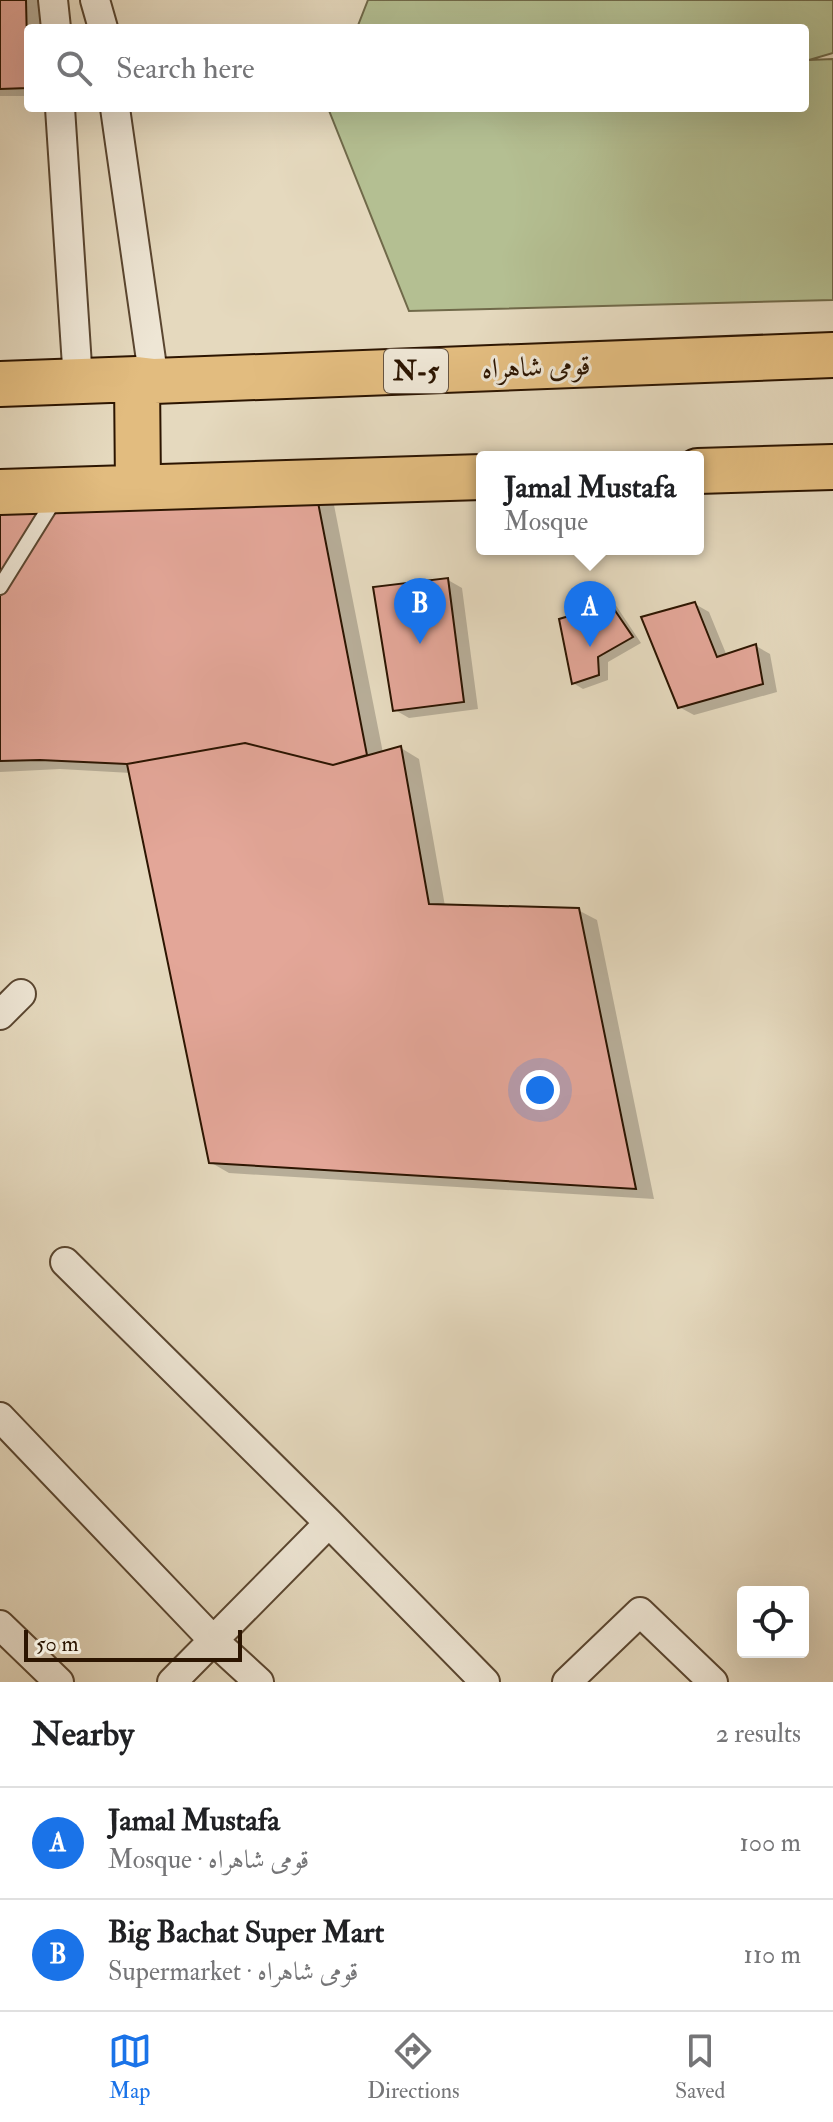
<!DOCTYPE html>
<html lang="en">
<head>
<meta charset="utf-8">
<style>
  :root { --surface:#fff; --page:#f6f6f6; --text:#202124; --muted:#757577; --line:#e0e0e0; --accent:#1a73e8 }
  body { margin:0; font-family:"IM FELL Double Pica",Amiri,serif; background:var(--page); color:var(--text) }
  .controls { position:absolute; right:24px; bottom:24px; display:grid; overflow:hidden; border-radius:8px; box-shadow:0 8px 32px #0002 }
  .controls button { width:72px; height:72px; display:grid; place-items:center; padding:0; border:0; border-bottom:2px solid var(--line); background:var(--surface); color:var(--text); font:40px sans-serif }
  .scale { position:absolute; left:24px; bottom:20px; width:218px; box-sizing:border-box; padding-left:8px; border:4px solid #2c1501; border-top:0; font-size:22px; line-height:28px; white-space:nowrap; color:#2c1501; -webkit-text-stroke:6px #eee6d5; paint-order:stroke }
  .you { position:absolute; left:540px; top:1090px; width:28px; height:28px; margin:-20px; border:6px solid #fff; border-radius:50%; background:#1a73e8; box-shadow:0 0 0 12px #1a73e833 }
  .badge { display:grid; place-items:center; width:52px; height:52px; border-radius:50%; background:var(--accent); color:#fff; font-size:26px; font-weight:700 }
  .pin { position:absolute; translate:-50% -66px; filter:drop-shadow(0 2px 4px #0008) }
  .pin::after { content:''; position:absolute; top:42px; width:28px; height:24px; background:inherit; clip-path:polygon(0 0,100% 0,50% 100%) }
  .popup { position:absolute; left:476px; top:451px; width:228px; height:104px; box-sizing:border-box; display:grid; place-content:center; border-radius:8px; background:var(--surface); filter:drop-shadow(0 2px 6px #0005); font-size:26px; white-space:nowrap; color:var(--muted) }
  .popup b { font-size:30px; color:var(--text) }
  .popup::after { content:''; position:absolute; left:50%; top:100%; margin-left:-16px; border:16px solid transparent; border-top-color:var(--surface) }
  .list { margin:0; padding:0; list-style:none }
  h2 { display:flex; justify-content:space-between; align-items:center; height:104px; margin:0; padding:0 32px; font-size:34px }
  h2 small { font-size:26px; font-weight:400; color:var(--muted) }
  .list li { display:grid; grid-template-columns:52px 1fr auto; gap:24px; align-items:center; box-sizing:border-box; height:112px; padding:0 32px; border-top:2px solid var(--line) }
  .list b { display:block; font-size:30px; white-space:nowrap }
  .list p { margin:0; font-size:26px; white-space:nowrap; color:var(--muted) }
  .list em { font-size:26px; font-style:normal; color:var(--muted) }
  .icon { flex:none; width:44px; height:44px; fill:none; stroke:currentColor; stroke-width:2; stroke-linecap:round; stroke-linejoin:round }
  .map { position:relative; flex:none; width:833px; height:1682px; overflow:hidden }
  .search { position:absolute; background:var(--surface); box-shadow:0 8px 32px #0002; left:24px; right:24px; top:24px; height:88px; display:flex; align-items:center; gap:20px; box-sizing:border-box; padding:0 28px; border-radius:8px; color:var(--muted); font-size:30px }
  .sheet { height:328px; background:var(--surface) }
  nav { display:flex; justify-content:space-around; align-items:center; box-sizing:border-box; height:112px; border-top:2px solid var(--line); background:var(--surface); font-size:22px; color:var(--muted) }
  nav a { display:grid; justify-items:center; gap:4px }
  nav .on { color:var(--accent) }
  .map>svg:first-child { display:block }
  .green { fill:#b4bf92; stroke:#706a4a; stroke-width:2 }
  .shadow { fill:#0003 }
  .building { fill:#e3a698; stroke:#2c1501; stroke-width:2 }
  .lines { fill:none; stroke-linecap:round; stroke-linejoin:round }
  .lane-casing { stroke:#5a4630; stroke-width:18 }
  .street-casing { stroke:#5a4630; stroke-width:32 }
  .highway-casing { stroke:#2c1501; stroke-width:48 }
  .lane { stroke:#eee6d5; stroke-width:14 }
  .street { stroke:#eee6d5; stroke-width:28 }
  .highway { stroke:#e2bc7f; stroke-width:44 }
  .labels { text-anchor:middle; stroke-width:6; stroke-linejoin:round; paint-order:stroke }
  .shield { fill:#eee6d5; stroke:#665441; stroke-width:2 }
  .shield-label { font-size:26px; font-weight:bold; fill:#2c1501 }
  .street-label { font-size:28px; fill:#2c1501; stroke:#eee6d5 }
</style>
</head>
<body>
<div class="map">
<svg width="833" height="1682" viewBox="0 0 833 1682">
  <rect width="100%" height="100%" fill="#e5d9be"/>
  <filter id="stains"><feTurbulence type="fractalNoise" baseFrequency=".0025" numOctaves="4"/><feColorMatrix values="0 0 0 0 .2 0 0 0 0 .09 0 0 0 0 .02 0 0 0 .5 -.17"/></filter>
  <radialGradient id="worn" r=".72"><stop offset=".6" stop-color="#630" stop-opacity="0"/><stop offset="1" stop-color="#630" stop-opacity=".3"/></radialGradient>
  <!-- green -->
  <path class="green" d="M368 0H833V53L809 60 833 59V300L409 311 328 108H805V28H357Z"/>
  <!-- shadow -->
  <path class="shadow" d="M0 0H40L41 28H28V96H0Z
    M0 494H316L334 505 383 753 401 748 419 759 445 906 578 910 597 920 654 1199 229 1173 210 1162 131 773 60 769 0 772Z
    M448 580 462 588 478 709 409 718 395 710Z
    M601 593 611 598 641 643 608 662V680L583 689 573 683 588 613Z
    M695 604 709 612 727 656 756 646 770 654 777 692 694 715 679 707Z"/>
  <!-- building -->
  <path class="building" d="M0 0H26L28 88 0 89Z
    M60 490 0 580V492Z
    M60 490 316 492 367 755 333 765 245 743 127 764 40 760 0 761V587Z
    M448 578 464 702 393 711 373 587Z
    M601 590 633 637 598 657 599 675 572 684 559 619 586 611 582 597Z
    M695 602 717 657 756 644 763 684 678 708 641 617Z
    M245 743 333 765 401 746 429 904 579 908 636 1189 209 1163 127 764Z"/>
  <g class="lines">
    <defs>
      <path id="lane" d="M0 587 56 497"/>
      <path id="street" d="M53 0 56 28
        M95 0 103 28
        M60 108 78 381
        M115 108 154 381
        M0 1015 21 994
        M65 1262 329 1523 485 1682
        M0 1417 213 1640 259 1682
        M0 1625 59 1682
        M172 1682 329 1523
        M567 1682 640 1612 713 1682"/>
      <path id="highway" d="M137 379 138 487
        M0 384 137 379 154 381 833 355
        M698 471 833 467
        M0 492 482 477"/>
    </defs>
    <!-- lane casing -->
    <use href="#lane" class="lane-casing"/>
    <!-- street casing -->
    <use href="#street" class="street-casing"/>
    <!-- highway casing -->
    <use href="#highway" class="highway-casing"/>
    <!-- lane -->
    <use href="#lane" class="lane"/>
    <!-- street -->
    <use href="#street" class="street"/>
    <!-- highway -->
    <use href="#highway" class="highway"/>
  </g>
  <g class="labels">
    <!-- shield labels -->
    <rect class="shield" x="384" y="349" width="64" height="44" rx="6"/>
    <g class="shield-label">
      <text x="416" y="380">N-5</text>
    </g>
    <!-- street labels -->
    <g class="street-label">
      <text transform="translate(536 366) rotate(-2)" y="10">قومی شاہراہ</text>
    </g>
  </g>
  <rect width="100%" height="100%" filter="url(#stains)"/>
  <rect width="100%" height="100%" fill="url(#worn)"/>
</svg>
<div class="controls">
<button><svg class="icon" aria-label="locate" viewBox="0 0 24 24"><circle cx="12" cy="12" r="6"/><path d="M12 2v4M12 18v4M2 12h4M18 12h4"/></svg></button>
</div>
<div class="scale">50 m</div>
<div class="you"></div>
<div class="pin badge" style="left:590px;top:647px">A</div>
<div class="popup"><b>Jamal Mustafa</b>Mosque</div>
<div class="pin badge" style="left:420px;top:644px">B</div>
<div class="search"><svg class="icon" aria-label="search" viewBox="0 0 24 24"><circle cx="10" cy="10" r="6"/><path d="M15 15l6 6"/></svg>Search here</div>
</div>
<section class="sheet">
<h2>Nearby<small>2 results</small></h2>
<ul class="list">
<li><span class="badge">A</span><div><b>Jamal Mustafa</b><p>Mosque · قومی شاہراہ</p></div><em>100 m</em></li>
<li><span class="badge">B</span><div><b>Big Bachat Super Mart</b><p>Supermarket · قومی شاہراہ</p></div><em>110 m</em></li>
</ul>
</section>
<nav>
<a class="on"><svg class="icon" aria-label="map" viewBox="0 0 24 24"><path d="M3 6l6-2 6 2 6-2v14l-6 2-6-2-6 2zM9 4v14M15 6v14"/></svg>Map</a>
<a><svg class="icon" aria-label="directions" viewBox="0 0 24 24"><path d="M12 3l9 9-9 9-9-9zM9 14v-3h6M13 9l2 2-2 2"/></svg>Directions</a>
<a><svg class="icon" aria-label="saved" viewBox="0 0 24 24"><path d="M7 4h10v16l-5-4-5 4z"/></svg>Saved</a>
</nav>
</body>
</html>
